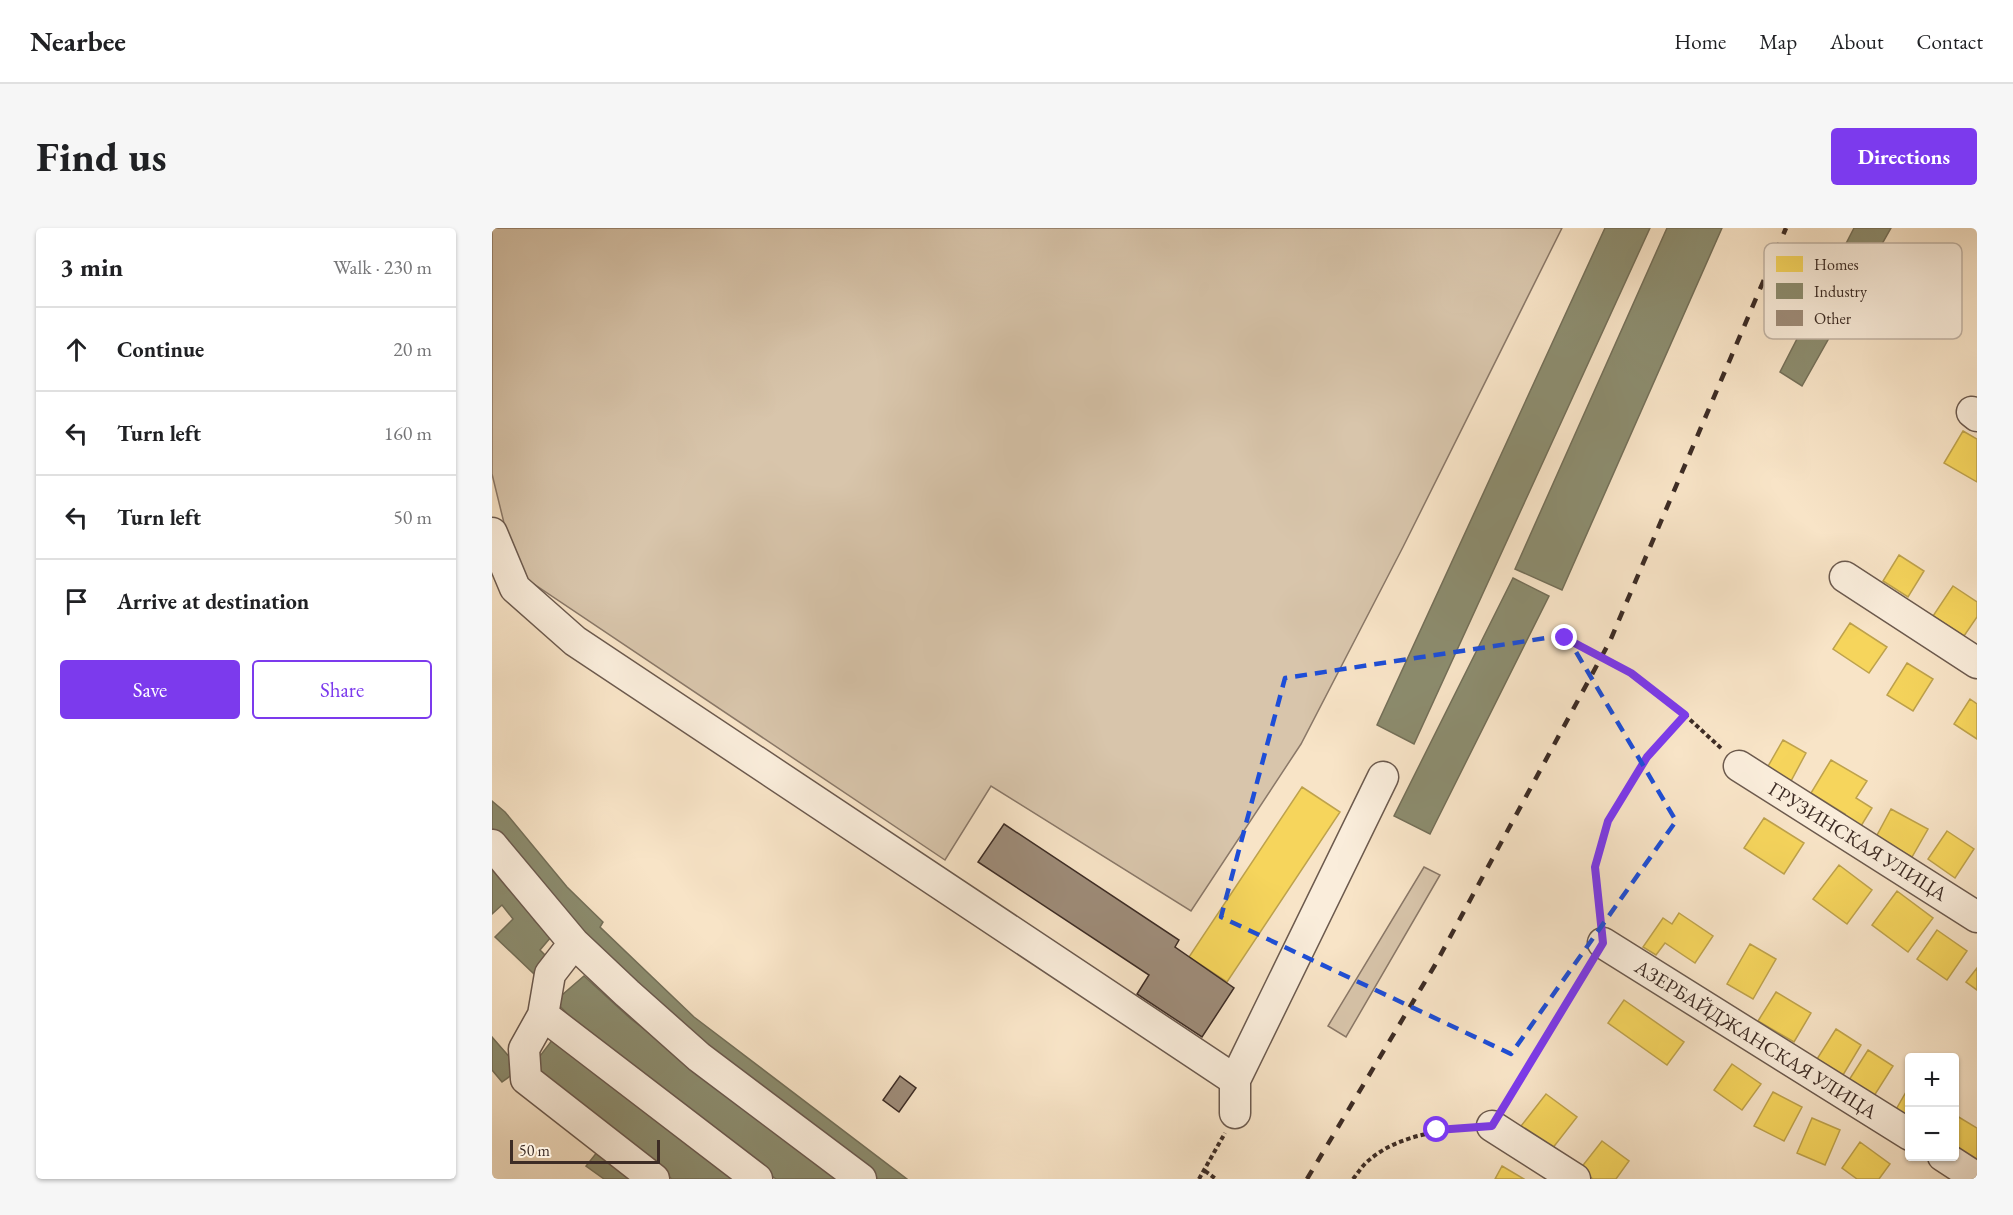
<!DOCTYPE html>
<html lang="en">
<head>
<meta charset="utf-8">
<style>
  :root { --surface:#fff; --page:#f6f6f6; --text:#202124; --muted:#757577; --line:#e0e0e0; --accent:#7c3aed }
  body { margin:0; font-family:"EB Garamond",serif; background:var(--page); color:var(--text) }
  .controls { position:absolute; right:18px; bottom:18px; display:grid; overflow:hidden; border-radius:6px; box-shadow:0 2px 4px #0004 }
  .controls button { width:54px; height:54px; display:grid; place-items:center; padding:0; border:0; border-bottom:2px solid var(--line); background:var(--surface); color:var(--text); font:30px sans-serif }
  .scale { position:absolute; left:18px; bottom:15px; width:150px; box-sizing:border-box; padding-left:6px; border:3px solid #3d2c25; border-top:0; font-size:16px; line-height:21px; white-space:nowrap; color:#3d2c25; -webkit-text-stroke:4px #faeddb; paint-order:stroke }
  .stop { position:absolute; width:18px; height:18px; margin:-14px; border:4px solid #7c3aed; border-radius:50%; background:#fff }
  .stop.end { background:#7c3aed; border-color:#fff; box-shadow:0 2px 6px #0008 }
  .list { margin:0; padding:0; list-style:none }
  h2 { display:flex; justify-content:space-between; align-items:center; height:78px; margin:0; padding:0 24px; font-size:26px }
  h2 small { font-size:20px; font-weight:400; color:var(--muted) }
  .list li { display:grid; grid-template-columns:39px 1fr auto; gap:18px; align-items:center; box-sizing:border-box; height:84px; padding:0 24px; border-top:2px solid var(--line) }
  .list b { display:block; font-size:22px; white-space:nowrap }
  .list em { font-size:20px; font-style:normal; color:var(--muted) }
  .actions { display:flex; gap:12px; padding:18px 24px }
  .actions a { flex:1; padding:14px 0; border:2px solid var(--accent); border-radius:6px; text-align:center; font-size:21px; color:var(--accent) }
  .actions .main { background:var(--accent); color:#fff }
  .icon { flex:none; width:33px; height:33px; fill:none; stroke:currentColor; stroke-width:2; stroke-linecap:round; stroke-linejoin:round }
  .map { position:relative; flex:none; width:1485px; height:951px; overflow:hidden; border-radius:6px }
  header { display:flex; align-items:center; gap:36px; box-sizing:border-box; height:84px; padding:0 30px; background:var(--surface); border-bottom:2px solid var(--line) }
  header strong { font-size:28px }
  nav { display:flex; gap:33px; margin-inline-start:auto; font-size:21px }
  .intro { display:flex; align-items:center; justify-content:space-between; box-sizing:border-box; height:144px; padding:0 36px }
  h1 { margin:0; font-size:42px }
  .button { padding:15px 27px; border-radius:6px; background:var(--accent); color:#fff; font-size:21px; font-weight:700 }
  main { display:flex; gap:36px; padding:0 36px }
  aside { flex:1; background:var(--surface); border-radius:6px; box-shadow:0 2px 4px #0004 }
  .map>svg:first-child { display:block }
  .green { fill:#d8c5ab; stroke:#8a7868; stroke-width:1.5 }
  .homes { fill:#f6d55c; stroke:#bea24c; stroke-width:1.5 }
  .industry { fill:#8c8c6e; stroke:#746f58; stroke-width:1.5 }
  .building { fill:#9e8c79; stroke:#3d2c25; stroke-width:1.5 }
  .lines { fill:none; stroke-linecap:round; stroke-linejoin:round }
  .minor-casing { stroke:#6c5a4e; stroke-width:33 }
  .path { stroke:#3d2c25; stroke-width:4; stroke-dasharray:4.5 3; stroke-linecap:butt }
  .minor { stroke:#faeddb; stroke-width:30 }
  .rail { stroke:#3d2c25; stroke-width:4.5; stroke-dasharray:10 10; stroke-linecap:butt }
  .route { stroke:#7c3aed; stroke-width:8 }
  .marked { fill:none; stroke:#1d4ed8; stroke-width:4.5; stroke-dasharray:12 8; stroke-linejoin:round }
  .labels { text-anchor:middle; stroke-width:6; stroke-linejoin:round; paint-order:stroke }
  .street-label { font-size:20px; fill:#3d2c25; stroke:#faeddb }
  .key { fill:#faeddb; stroke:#c1b3a4; stroke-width:1.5 }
  .key-label { font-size:16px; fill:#3d2c25 }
</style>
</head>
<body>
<header>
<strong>Nearbee</strong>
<nav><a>Home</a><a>Map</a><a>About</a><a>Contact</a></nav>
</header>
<div class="intro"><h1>Find us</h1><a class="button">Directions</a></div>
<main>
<aside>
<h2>3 min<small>Walk · 230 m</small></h2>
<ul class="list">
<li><svg class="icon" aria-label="ahead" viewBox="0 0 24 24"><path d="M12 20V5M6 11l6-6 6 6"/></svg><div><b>Continue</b></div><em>20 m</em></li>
<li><svg class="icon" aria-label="left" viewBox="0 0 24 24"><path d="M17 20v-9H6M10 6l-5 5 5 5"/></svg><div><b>Turn left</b></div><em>160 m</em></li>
<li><svg class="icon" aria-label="left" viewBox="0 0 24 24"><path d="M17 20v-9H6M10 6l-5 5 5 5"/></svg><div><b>Turn left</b></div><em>50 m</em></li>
<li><svg class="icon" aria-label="arrive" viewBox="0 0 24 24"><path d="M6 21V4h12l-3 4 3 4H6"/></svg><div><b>Arrive at destination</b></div></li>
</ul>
<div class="actions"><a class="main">Save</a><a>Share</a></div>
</aside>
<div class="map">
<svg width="1485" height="951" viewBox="0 0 1485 951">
  <rect width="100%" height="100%" fill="#f8e4c7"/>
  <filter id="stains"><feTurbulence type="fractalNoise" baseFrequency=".00333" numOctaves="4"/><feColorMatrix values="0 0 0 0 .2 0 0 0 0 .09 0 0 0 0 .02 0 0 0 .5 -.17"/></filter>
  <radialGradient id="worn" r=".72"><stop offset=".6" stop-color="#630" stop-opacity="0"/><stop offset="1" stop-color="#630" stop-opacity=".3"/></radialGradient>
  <!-- green -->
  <path class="green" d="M0 0H1070L911 319 809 516 699 683 499 558 453 632 24 344 0 246Z
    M932 639 948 647 854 809 836 798Z"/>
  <!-- homes -->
  <path class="homes" d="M1471 203 1485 211V254L1452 235Z
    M1407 327 1432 343 1416 369 1391 353Z
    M1461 358 1485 374V389L1472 408 1441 388Z
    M1358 395 1395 419 1377 445 1341 421Z
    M1415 435 1441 451 1421 483 1395 467Z
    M1478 471 1485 476V511L1462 496Z
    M1291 512 1314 525 1299 553 1275 540Z
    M1339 532 1375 553 1364 570 1380 580 1366 603 1349 593 1353 586 1319 565Z
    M810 559 848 584 735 754 697 729Z
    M1399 581 1436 601 1420 629 1384 609Z
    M1272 590 1312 615 1292 646 1252 620Z
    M1455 603 1482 621 1463 650 1436 631Z
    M1347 637 1380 662 1355 696 1321 671Z
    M1405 663 1441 690 1416 724 1380 697Z
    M1187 685 1221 708 1203 735 1173 715 1164 727 1151 719 1171 690 1180 696Z
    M1445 702 1475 723 1455 752 1425 731Z
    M1258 716 1284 731 1261 771 1235 756Z
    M1485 740V762L1474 754Z
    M1284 764 1319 785 1302 814 1266 793Z
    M1132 772 1192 814 1175 837 1116 795Z
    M1344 801 1369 817 1351 847 1325 831Z
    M1376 822 1401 838 1382 868 1357 852Z
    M1240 836 1269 856 1250 882 1222 862Z
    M1418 857V893L1402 885Z
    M1281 864 1310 879 1292 913 1262 898Z
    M1054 866 1085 889 1060 921 1029 898Z
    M1465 888 1485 900V936L1462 922V892Z
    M1320 890 1348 902 1333 937 1305 925Z
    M1110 913 1137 933 1124 951H1101L1088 941Z
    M1368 914 1398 936 1387 951H1365L1350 940Z
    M1010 938 1032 951H1003Z"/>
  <!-- industry -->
  <path class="industry" d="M1113 0H1158L922 516 885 497Z
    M1175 0H1230L1070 362 1023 341Z
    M1362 0H1399L1310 158 1288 144Z
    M1021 350 1057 368 938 606 902 588Z
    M0 573 13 584 75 659 111 694 108 699 202 789 415 951H381L189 803 62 676 0 600Z
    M0 635 46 688 42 692 59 709 48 722 57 731 42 746 3 709 21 691 10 677 0 686Z
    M92 748 139 791 351 951H284L109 821 63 773Z
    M0 809 28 841 10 854 0 842Z
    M61 811 242 951H180L38 841Z
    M106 923 142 951H112L94 938Z"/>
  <!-- building -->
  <path class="building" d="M512 596 687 712 683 719 742 760 710 809 645 766 657 747 486 634Z
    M408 848 424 860 407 884 391 872Z"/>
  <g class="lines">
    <defs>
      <path id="minor" d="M1480 184 1485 188
        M0 305 23 360 83 413 743 852
        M1353 349 1485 435
        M1247 538 1485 689
        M0 617 82 715 135 765 207 829 369 951
        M82 715 58 746 51 787 32 821 34 851 162 951
        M1111 715 1418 907
        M51 787 265 951
        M743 885V852L891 549
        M1000 898 1083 951
        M1451 928 1485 950"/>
    </defs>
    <!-- minor casing -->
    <use href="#minor" class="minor-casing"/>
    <!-- path -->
    <path class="path" d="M1073 410 1139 445 1193 487 1231 522
      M1109 693C1107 677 1102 653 1104 638 1112 579 1155 529 1193 487
      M1012 878 1098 736
      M713 943 724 951
      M707 951 733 905
      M861 951C866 945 870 938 876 933 903 909 942 903 977 900"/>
    <!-- minor -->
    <use href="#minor" class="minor"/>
    <!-- rail -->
    <path class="rail" d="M815 951 943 737 1118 413 1294 0"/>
  </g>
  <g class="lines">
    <!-- route -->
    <path class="route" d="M945 902 1000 898 1111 715 1103 639 1116 593 1155 529 1193 487 1139 445 1073 410"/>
  </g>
  <!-- marked area -->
  <path class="marked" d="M1074 407 1184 593 1019 826 729 689 793 450Z"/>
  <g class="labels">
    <!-- street labels -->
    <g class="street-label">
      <text transform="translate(1366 613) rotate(32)" y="7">ГРУЗИНСКАЯ УЛИЦА</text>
      <text transform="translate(1264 811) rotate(32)" y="7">АЗЕРБАЙДЖАНСКАЯ УЛИЦА</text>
    </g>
  </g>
  <!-- legend -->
  <rect x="1272" y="15" width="198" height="96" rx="9" class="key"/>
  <rect x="1284" y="28" width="27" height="16" fill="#f6d55c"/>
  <rect x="1284" y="55" width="27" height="16" fill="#8c8c6e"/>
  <rect x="1284" y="82" width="27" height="16" fill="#9e8c79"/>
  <g class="key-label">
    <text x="1322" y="42">Homes</text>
    <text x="1322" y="69">Industry</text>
    <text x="1322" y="96">Other</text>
  </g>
  <rect width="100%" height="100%" filter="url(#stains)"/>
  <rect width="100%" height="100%" fill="url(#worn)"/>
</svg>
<div class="controls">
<button>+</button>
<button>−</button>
</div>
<div class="scale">50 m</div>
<div class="stop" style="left:945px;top:902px"></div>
<div class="stop end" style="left:1073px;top:410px"></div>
</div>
</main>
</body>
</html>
